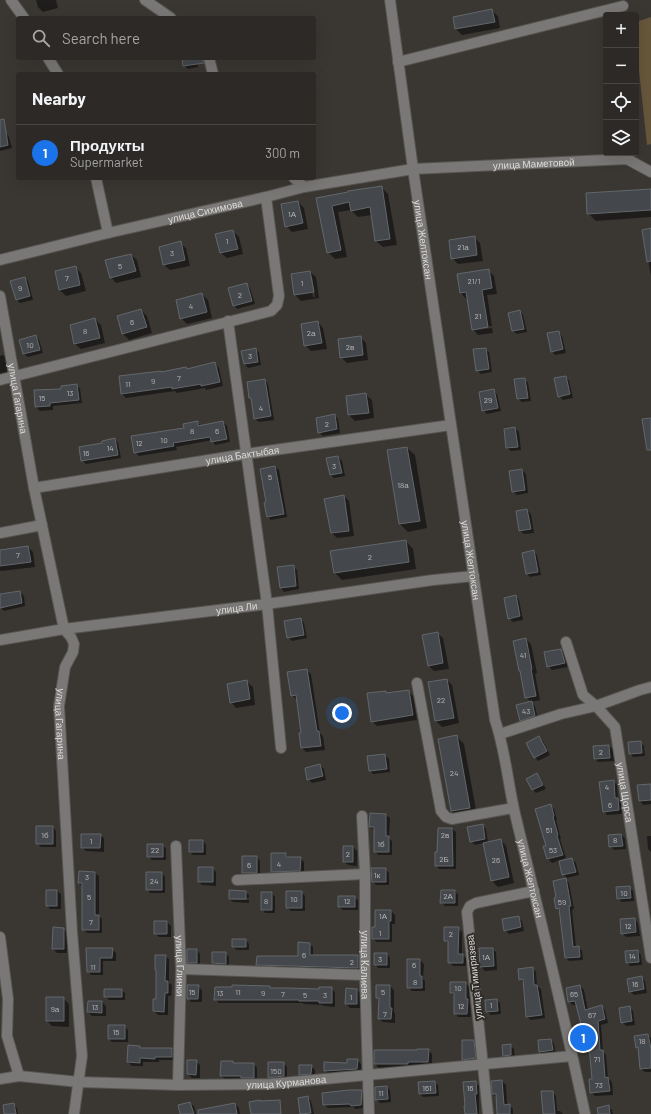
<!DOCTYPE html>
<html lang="en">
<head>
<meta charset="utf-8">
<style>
  :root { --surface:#2c2926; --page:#34312e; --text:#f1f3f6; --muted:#a6a6a7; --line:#484543; --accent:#1a73e8 }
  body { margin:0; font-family:Barlow,sans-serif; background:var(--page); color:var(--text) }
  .controls { position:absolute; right:12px; top:12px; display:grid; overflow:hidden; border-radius:4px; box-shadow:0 4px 16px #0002 }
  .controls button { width:36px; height:36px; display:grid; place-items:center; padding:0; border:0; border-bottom:1px solid var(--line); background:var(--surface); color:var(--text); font:20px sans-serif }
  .you { position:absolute; left:342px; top:713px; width:14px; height:14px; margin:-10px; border:3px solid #fff; border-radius:50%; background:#1a73e8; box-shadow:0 0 0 6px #1a73e833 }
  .badge { display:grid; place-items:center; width:26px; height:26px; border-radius:50%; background:var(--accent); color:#fff; font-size:13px; font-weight:700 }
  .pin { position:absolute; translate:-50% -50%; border:2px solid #fff; box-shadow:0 1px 4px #0006 }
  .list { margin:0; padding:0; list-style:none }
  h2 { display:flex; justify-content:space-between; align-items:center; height:52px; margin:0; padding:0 16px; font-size:17px }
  h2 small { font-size:13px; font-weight:400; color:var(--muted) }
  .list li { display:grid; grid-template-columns:26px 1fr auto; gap:12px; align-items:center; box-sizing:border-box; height:56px; padding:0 16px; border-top:1px solid var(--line) }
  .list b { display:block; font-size:15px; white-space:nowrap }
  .list p { margin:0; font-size:13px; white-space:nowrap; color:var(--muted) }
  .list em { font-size:13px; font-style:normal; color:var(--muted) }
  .icon { flex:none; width:22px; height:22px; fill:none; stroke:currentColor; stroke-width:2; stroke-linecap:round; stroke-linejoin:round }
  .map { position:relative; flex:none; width:651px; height:1114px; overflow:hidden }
  .search { position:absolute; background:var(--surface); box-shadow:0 4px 16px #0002; left:16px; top:16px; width:300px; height:44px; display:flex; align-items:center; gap:10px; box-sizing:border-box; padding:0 14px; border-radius:4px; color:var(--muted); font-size:15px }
  .panel { position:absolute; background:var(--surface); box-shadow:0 4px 16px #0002; left:16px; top:72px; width:300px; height:108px; border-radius:4px }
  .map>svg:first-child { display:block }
  .green { fill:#67573b }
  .shadow { fill:#0007; fill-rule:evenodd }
  .building { fill:#44484c; stroke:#62676b }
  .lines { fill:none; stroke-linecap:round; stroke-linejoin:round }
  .minor-casing { stroke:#575551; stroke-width:12 }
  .minor { stroke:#7a7876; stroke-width:10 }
  .labels { text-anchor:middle; stroke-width:4; stroke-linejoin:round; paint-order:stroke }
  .number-label { font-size:8px; fill:#b6b6b5 }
  .street-label { font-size:10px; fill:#dcdbd8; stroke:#302d29 }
</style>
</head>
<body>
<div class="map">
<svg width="651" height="1114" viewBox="0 0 651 1114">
  <rect width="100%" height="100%" fill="#3a3733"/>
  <!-- green -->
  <path class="green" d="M651 17V144L647 145 636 42V22Z"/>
  <!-- shadow -->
  <path class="shadow" d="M36 0H56L58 8 43 12 38 7Z
    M492 11 498 16 500 28 462 35 456 29 454 18Z
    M183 58H196L198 67 188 69 184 65Z
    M6 133 9 137 12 148 0 151V134Z
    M381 187 388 194 397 245 383 247 376 241 372 215 358 217 351 210 338 212 347 257 335 259 328 252 318 199Z
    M651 190V217L596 221 588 213Z
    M298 202 304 208 308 229 292 232 286 226Z
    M651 229V276L643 230Z
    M233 231 239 237 243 254 227 258 221 253Z
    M474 237 480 243 483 261 458 264 452 258Z
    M180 243 186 248 190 266 170 270 164 265Z
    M131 255 137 260 141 277 116 283 111 277Z
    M75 267 81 273 86 291 66 296 60 290 56 272Z
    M488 270 494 276 497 294 487 295 492 326 476 328V330L492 328 493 333 478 335 473 329 468 298 466 299 461 293Z
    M310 272 316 277 319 298 301 301 295 295 292 274ZM310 277H312L315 297H313Z
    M24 278 28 281 33 300 20 303 17 300Z
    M247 284 250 288 255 304 237 309 234 305Z
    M202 294 208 300 212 318 187 324 181 318Z
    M141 310 147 316 152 333 129 340 123 334 118 316Z
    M520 311 523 315 527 332 517 334 513 331Z
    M95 319 101 325 105 343 81 349 75 344Z
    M318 322 323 328 327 349 311 351 305 345Z
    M558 332 562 336 566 353 555 355 552 351Z
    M36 336 39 340 43 353 28 357 24 354 21 340Z
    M360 337 366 343 368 360 347 363 341 357Z
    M256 349 259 353 261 365 248 368 245 364 242 352Z
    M485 349 489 352 492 372 481 374 477 370Z
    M3 355 7 359 9 372 0 374V356Z
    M215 364 219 368 223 386 206 390 205 388 177 393 175 391 126 398 122 394 120 377 187 370Z
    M566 377 569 381 573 398 563 400 559 396Z
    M525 379 528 383 531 401 522 402 518 399Z
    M265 380 268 384 274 420 259 422 255 419 252 400 250 398Z
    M77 385 80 389 82 403 53 406V410L40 411 36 407 62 390Z
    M493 390 497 394 501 411 487 414 483 410Z
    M366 395 372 400 374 418 355 421 349 415Z
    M335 415 338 419 340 433 323 436 319 432Z
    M197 422 201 426 223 422 227 426 230 442 215 445 212 440 176 447 177 450 139 456 135 452Z
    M515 428 519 432 521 450 511 451 507 448Z
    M115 439 118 443 121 458 86 464 82 460 104 444Z
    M407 448 415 455 427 528 408 532 400 524Z
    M338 457 342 461 345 476 334 478 331 475Z
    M275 467 279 470 287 517 271 520 267 516 268 503Z
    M522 470 526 474 528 493 517 495 513 491Z
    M344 496 349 501 354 536 337 538 332 533 330 521Z
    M527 510 531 514 534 533 524 534 520 531Z
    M406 541 413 549 416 569 342 580 334 572Z
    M28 547 33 552 35 567 1 571 0 570V550Z
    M534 551 537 555 541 575 530 577 527 574Z
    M293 566 297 570 299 589 284 592 281 588Z
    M20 592 24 596 25 606 4 611 0 607V594Z
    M516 596 519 600 523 620 513 622 509 618Z
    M301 619 304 623 307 638 292 641 288 637Z
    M437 633 443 638 449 669 434 671 428 665Z
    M526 639 531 644 537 673 535 674 540 700 531 702 535 706 538 719 524 724 521 720 531 702 526 697Z
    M561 650 565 653 568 667 552 670 548 666Z
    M306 670 311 674 320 733 323 736 325 750 306 752 302 748V734L297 700 292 695Z
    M447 680 452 685 459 723 442 727 436 721 429 683Z
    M247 682 253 687 255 705 236 708 231 702Z
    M408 691 413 696 417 720 377 726 372 721 386 692 388 694Z
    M456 736 464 744 477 815 460 818 452 811Z
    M539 737 543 741 550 755 538 761 535 757Z
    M640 742 644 746 645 756 633 757 630 753Z
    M609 746 613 749 614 761 598 762 595 759Z
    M385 755 389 759 390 772 373 774 370 770Z
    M320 765 324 769 326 780 312 783 308 779Z
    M537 774 540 778 546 789 536 793 533 790 527 779Z
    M613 781 617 785 618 800 621 802 622 814 607 815 604 811Z
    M651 785V804L643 805 640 801 638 786Z
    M550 805 554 809 557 820H556L561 839H560L566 858 552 863 548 859 544 847 547 846Z
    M386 815 390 818 389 838 392 841V855H378L375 851 374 830 370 827Z
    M482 825 486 829 488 843 501 840 506 846 514 883 498 887 492 881 484 843 475 845 471 841Z
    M53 827 56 831V847H41L37 843Z
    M452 829 456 832V869H439L436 865 438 853Z
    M100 835 104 838V852L86 851 82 848Z
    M621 835 625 838 626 849 614 850 610 846Z
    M647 836H651V852L648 849Z
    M203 841 206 845V855H193L190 852Z
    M163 845 166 849V860H152L148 856Z
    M344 847H353L357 851V866L348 865 344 862Z
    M286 854 289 858H300L304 862V874L276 875 272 871Z
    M257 857 260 861V876L246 877 243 873Z
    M572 859 576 863 579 875 567 878 563 874Z
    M212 868 216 872V886L202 885 199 882Z
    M385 869 389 873V885H376L372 881Z
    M95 873 99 876V916L102 919V933H87L83 929V887L79 883Z
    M162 873 165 877V893H150L147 889Z
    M565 879 569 883 574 909 572 910 576 947H579L582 951 583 960 569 961 566 958 560 912 557 908 558 898Z
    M629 887 633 891 634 901 622 902 618 899Z
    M47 891H57L61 894V909H50L47 905Z
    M455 891 458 895V906H445L441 902Z
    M245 892 249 895V898H232V900H249V903L233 902 230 899Z
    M301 892 305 896V911H291L287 907Z
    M272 893 275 897V913H265L262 909Z
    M354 897 358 900V910H343L339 907Z
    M391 911 395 915V924H392V942H377L373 939Z
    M518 917 522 921 524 931 509 934 505 930Z
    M635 919 638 923 640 936 626 937 622 933Z
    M155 922H167L171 926V937H159L155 933Z
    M458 928 462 932V955L466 958V966H453L449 962V944L445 940Z
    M63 929 67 932V953H57L53 949Z
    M246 940 249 944V950H237L233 947Z
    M309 944 313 947V956H358L362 959V972L261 968 258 965 299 957Z
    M112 949 116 953V961H103V975H91L88 971V958Z
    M492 949 496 952 497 970 485 971 481 967Z
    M197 950 200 954V966H192L188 962Z
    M638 951 641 955 642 965 630 966 627 962Z
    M213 953H225L229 957V967H216L213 963Z
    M387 954 390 958V968H378L375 964Z
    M165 956 169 959V983L172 985 171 996H168V1015H158L154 1011Z
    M420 960 424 964 423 979 425 981V991H412L408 987Z
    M532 968 536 972 537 986 541 989 545 1018 531 1020 527 1017 525 984 520 979Z
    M641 977 645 981 647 993 634 995 630 991Z
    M466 983 469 987 471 1017H458L455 1013V996L451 993Z
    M198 986 202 990V1002H191L188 998Z
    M377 986H390L394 990V1012L395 1013V1023L383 1022 379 1019 380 1000 377 998Z
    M580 986 584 990 588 1010 601 1006 605 1010 608 1023 601 1025 603 1052 606 1055 608 1078 612 1082 613 1095 595 1096 591 1092 593 1080 590 1049H582L578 1046 584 1033 577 1005H573L569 1002Z
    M270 987 271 989 320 990 331 988 335 992V1007L324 1006 322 1005 304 1004 302 1003H219L215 999Z
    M347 989 357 990 360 993V1008H350L346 1004Z
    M121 990 125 993V1000H109L105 996Z
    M63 998 69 1004V1027L52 1026 47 1021Z
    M496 1000 500 1003 501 1014 491 1015 487 1012Z
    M89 1002H102L106 1006V1016H92L88 1012Z
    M630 1008 633 1011 635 1025 626 1026 622 1022Z
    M124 1026 128 1030V1042H112L109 1039Z
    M648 1035 651 1038V1072H645L641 1069 639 1050 637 1047Z
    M551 1040 554 1044 556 1054 544 1055 540 1052Z
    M473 1041 477 1045 479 1062 466 1063 463 1059Z
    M510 1045 514 1049 515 1058 508 1059 504 1055Z
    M140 1047 142 1049H172L176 1052V1060H159V1062H143V1066H132L128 1062Z
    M428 1050 432 1054V1066L411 1065V1068H379L375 1064V1051Z
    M357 1060 361 1064V1073L328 1074 325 1070Z
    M196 1061 200 1065V1078H192L188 1074Z
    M233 1062 235 1064H254L257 1068V1081L244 1079H225L221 1076Z
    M283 1063 287 1067V1080L272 1081 269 1077Z
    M311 1066 315 1070V1077L304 1078 300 1074Z
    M502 1081 506 1085 507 1105H509L513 1109V1114H498L497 1098 493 1094Z
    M434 1082 438 1085 439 1096 423 1097 420 1094Z
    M475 1082 479 1086V1114H466Z
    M387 1087 390 1090 391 1102 380 1103 376 1099Z
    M361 1091 365 1094V1108L355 1109 354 1107 328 1108 324 1105Z
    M553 1092 556 1096 557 1111H560L563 1114H544Z
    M308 1097 311 1101 314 1114H301Z
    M190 1103 194 1106 196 1114H181Z
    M13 1104 17 1108 18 1114H5Z
    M235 1104 239 1108 240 1114H199Z
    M608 1106 612 1110 613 1114H599Z"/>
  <!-- building -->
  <path class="building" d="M492 9 495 22 455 29 453 17Z
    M182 58H203L204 63 183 66Z
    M4 119 8 145 0 147V120Z
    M382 186 390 239 375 241 370 207 351 211 349 202 332 206 341 250 327 253 316 198 348 192V191Z
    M651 189V210L587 214 586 193Z
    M298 201 303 223 285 227 281 204Z
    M651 228V261L647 262 642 230Z
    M233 230 238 249 220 253 215 234Z
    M475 236 477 255 451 259 449 240Z
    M181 241 185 260 163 265 159 247Z
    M131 254 136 271 110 278 105 260Z
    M76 266 80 285 59 290 55 271Z
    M489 269 492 288 482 290 488 327 472 330 466 292 460 293 457 274Z
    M310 271 314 292 294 295 291 274Z
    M25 277 30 296 16 300 10 281Z
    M247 283 252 301 233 306 228 288Z
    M202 293 207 312 180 319 176 300Z
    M141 309 147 327 122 334 117 316Z
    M520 310 524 329 512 331 508 313Z
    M95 318 100 338 74 344 70 325Z
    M318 321 322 343 304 346 301 324Z
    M559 331 563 349 551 352 547 333Z
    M36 335 40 350 23 354 19 340Z
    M361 336 363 355 340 358 338 339Z
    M256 348 258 362 244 364 241 351Z
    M486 348 489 369 476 371 473 349Z
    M215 362 220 382 201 386V384L172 389V387L121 394 119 376 161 371V372L186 367 187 369Z
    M566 376 570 394 558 397 554 378Z
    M525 378 528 398 517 399 514 379Z
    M265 379 271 416 254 419 251 398H249L247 382Z
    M77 384 79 400 50 403V406L35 407 34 390 61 389V386Z
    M494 389 498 408 482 411 479 392Z
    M366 393 369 413 348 415 346 396Z
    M335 414 337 429 318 433 316 418Z
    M651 418V450H647L642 419Z
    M198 421V426L223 421 227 439 211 442 210 437 173 443 174 446 134 453 131 436 184 428 183 424Z
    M515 427 518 447 506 448 504 429Z
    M115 438 118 455 81 461 79 447 102 443V441Z
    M407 447 420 521 399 524 387 450Z
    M338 456 342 473 330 475 326 458Z
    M275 466 284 514 267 517 264 503 266 502 260 469Z
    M522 469 525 490 512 492 509 471Z
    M344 495 349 531 331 533 324 499Z
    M527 509 531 529 519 531 516 511Z
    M406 540 409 562 334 573 330 551Z
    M28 546 31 562 0 566V550Z
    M534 550 538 572 526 574 522 553Z
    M294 565 296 586 280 588 277 567Z
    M20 591 22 603 0 608V594Z
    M516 595 520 616 508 619 504 598Z
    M301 618 304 635 287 638 284 621Z
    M438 632 443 663 428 666 422 635Z
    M526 638 532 669H531L536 696 525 698 520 671H519L513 641Z
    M561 649 565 663 547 667 544 652Z
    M307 669 317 731H319L321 746 301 748 299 733H301L296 695 291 696 287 672Z
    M447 679 454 718 435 721 428 682Z
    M247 680 250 699 230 703 227 684Z
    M409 690 413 715 371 722 367 693 386 691V693Z
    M532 701 535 716 520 721 516 705Z
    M457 735 470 808 451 811 438 739Z
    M539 736 547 751 534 758 526 743Z
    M641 741 642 753 629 754 628 742Z
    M609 745 610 758 594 759 593 746Z
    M385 754 387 769 369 771 367 756Z
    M320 764 323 776 307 780 305 768Z
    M537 773 543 785 532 790 526 779Z
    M614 780 615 798H618L619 810 603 812 599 782Z
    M651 784V800L639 801 637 785Z
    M551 804 554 816 553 817 558 835 557 836 563 855 547 859 543 846H546L535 809Z
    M370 813 386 814V836H389V852H374V827H369Z
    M483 824 485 839 470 842 467 827Z
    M36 826H53V844H36Z
    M438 828H452L453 866H435V852H437Z
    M81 834H101L100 848H81Z
    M621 834 623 846 609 847 608 835Z
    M501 839 509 877 491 881 483 843Z
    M189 840H203V852H189Z
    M147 844H163V857H147Z
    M343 846H353V862H343Z
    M271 853H286V857H301L300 871 271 872Z
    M242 856H257V873H242Z
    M572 858 576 872 562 875 559 861Z
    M198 867H213V882H198Z
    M371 868H386V882H372Z
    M79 871 95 872V915H99V930H82V883H78Z
    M146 872H162V890H146Z
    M566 878 571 906H569L573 947 579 946 580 957 565 958 559 908 556 909 554 898 556 897 553 881Z
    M630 886 631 898 617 899 616 887Z
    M46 890H57V906H46Z
    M229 890 246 891V899H229Z
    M441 890H455V903H440Z
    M286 891H302V908H286Z
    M261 892H272V910H261Z
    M338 896H355V907H338Z
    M375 910H391V921H389V939H372V927H375Z
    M519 916 521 927 504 931 502 919Z
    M635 918 636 932 621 934 620 919Z
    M154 921H167V934H154Z
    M53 927 64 928V949H52Z
    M444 927H459L458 954H463V963H448V941H444Z
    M232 939H246V947H232Z
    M298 942 310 943V955H358V968L256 965 257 956H298Z
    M86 948H113L112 958H100V972H87Z
    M479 948H493L494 966 480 967Z
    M187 949H197V963H187Z
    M638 950 639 962 626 963 625 951Z
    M212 952H226V964L212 963Z
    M374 953H387V965H374Z
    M155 955H166L165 981H168V993H165L164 1012 153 1011V999H156V970H155Z
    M407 959H420V976H422V988H407Z
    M533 967 534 985H537L542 1015 526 1017 523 979 519 980 518 969Z
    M642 976 644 989 629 992 627 979Z
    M450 982H466V999H468L467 1014H454V993H450Z
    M187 985H199L198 999H187Z
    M232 985 270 986V988H288L319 989V987H332V1003H319V1001H299V1000H214L215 987H232Z
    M376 985H390V1008H392L391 1019H378L379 998H376Z
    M580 985 585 1010 602 1005 605 1019 598 1021 600 1050H603L605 1078 608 1077 610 1091 590 1093 589 1079H592L589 1045 577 1046 576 1032H583L575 1001 568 1002 566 988Z
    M346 988 357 989V1004H345Z
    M104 989H122V997H104Z
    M46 997H64V1021H46Z
    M497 999 498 1011 486 1012 485 1000Z
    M88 1001H102V1013L87 1012Z
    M630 1006 632 1021 621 1023 619 1008Z
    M108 1025H125V1039H108Z
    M648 1034 651 1049V1068L640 1069 638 1047 636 1048 634 1036Z
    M551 1039 553 1050 539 1052 538 1040Z
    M462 1040H474L476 1058 462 1060Z
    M511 1044V1055L503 1056 502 1045Z
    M128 1045 140 1046V1048H172V1057H155V1059L140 1058V1063L127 1062Z
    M417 1049H429L428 1062H408V1064H374V1050H417Z
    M347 1059H358L357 1069 324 1071V1062L347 1063Z
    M187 1060H197L196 1075 187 1074Z
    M221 1061H233V1063H254V1078H241V1076H220Z
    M268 1062H284V1076L268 1078Z
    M299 1065H312L311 1074 299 1075Z
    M502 1080 504 1105 510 1104V1114H497L496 1094H492L491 1081Z
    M435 1081 436 1093 419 1094 418 1082Z
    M476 1081 477 1094H475L477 1114H465L464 1106H465L463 1082Z
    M387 1086 388 1099 375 1100V1087Z
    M349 1090H362L361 1105 351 1106 350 1104 323 1105 322 1093Z
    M541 1091H553L555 1114H543Z
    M308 1096 311 1113 300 1114 298 1098Z
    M260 1100V1101L280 1100 281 1114H251L249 1102Z
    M190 1102 194 1114H180L178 1105Z
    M14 1103 16 1114H4L3 1105Z
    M235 1103 237 1114H198V1110Z
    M609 1105 610 1114H598L597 1108Z"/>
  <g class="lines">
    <defs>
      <g id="minor">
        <path d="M11 0 24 18"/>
        <path d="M145 0 171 18"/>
        <path id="s1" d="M390 0 413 169 495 720C506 752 508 786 516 818 540 917 564 1015 585 1114"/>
        <path d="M48 58 58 74"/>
        <path d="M209 58 213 74"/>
        <path d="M398 62 623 6"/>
        <path d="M96 178 108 233"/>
        <path d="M294 178 304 187"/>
        <path id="s2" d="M0 260 108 233 266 197 304 187 413 169 627 159 651 172"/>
        <path id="s3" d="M0 296 34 488 64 629 71 637 74 644 73 652 65 667 59 706 72 932 82 1056 74 1114"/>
        <path d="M228 321 267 604 281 748"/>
        <path d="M0 380 271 311 277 305 279 296 266 197"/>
        <path id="s4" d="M34 488 246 454 451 425"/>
        <path d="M0 533 42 525"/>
        <path id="s5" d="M0 640 64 629 267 604 433 580 474 576"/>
        <path id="s6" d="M566 642 583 695 596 706 615 727 651 958"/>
        <path d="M417 683 441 811 446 817 452 819 513 808"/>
        <path d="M500 734 561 714 596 706 640 690 651 687"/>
        <path id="s7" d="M362 816 365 874V975L369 1114"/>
        <path id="s8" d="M176 846 181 969 178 1085"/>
        <path d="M237 880 365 874"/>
        <path d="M0 937 8 999 7 1036 19 1076"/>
        <path d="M181 969 365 975"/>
        <path id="s9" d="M0 1079 19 1076 79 1082 178 1085 271 1084 572 1056"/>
        <path d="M488 1114 467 912 470 906 476 903 534 891"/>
      </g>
    </defs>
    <!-- minor casing -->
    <use href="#minor" class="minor-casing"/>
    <!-- minor -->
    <use href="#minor" class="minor"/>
  </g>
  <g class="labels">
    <!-- number labels -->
    <g class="number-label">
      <text x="292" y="217">1А</text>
      <text x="227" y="244">1</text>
      <text x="463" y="250">21а</text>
      <text x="172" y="256">3</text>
      <text x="120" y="269">5</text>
      <text x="67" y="281">7</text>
      <text x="474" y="284">21/1</text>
      <text x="302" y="286">1</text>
      <text x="20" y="291">9</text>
      <text x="240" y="298">2</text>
      <text x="191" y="309">4</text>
      <text x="478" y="319">21</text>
      <text x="132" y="325">6</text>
      <text x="85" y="334">8</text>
      <text x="311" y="336">2а</text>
      <text x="30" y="348">10</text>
      <text x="350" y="350">2в</text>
      <text x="250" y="359">3</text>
      <text x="179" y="381">7</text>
      <text x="153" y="384">9</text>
      <text x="128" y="387">11</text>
      <text x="70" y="396">13</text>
      <text x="42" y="401">15</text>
      <text x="488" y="403">29</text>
      <text x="261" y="411">4</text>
      <text x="327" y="427">2</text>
      <text x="192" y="434">8</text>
      <text x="217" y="434">6</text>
      <text x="164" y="443">10</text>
      <text x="139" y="446">12</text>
      <text x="110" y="451">14</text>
      <text x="86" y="456">16</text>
      <text x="334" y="469">3</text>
      <text x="270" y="480">5</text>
      <text x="403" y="488">18а</text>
      <text x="18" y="558">7</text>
      <text x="370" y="560">2</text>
      <text x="523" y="658">41</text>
      <text x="441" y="703">22</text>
      <text x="526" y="714">43</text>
      <text x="601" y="755">2</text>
      <text x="454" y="776">24</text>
      <text x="607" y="790">4</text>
      <text x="610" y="808">6</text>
      <text x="549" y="833">51</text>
      <text x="45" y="838">1б</text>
      <text x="445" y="838">2в</text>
      <text x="615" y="843">8</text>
      <text x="91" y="844">1</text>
      <text x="381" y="847">1б</text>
      <text x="155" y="853">22</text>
      <text x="553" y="853">53</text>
      <text x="348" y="857">2</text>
      <text x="444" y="862">2Б</text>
      <text x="496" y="863">26</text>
      <text x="279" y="867">4</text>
      <text x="249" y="868">6</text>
      <text x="377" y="878">1к</text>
      <text x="87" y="880">3</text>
      <text x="154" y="884">24</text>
      <text x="624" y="896">10</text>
      <text x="448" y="899">2А</text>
      <text x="89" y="900">5</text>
      <text x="294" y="902">10</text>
      <text x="266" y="904">8</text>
      <text x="347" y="904">12</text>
      <text x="562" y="905">59</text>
      <text x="383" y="919">1А</text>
      <text x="91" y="925">7</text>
      <text x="628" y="929">12</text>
      <text x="380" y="936">1</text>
      <text x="451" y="937">2</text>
      <text x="304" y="958">6</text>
      <text x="632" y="959">14</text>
      <text x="486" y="960">1А</text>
      <text x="380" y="962">3</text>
      <text x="352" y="965">2</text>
      <text x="414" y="968">6</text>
      <text x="93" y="970">11</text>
      <text x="415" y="985">8</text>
      <text x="635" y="987">16</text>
      <text x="458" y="991">10</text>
      <text x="192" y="995">15</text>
      <text x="238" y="995">11</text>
      <text x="383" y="995">5</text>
      <text x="220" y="996">13</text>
      <text x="263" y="996">9</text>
      <text x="283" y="997">7</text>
      <text x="574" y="997">65</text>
      <text x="305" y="998">5</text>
      <text x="325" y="998">3</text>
      <text x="351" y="1000">1</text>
      <text x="491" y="1008">1</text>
      <text x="461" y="1009">12</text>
      <text x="95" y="1010">13</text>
      <text x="55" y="1012">9а</text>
      <text x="385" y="1017">7</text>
      <text x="592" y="1018">67</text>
      <text x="116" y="1035">15</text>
      <text x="642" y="1044">18</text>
      <text x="597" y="1062">71</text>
      <text x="276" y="1074">150</text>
      <text x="599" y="1088">73</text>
      <text x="427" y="1091">161</text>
      <text x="470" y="1091">16</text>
      <text x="381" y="1096">11</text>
    </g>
    <!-- street labels -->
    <g class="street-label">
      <text dy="4" stroke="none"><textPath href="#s2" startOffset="544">улица Маметовой</textPath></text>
      <text dy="4" stroke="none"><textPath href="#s2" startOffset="211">улица Сихимова</textPath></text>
      <text dy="4" stroke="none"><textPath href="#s1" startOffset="242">улица Желтоксан</textPath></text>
      <text dy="4" stroke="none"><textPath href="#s3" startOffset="104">улица Гагарина</textPath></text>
      <text dy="4" stroke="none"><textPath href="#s4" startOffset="211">улица Бактыбая</textPath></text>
      <text dy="4" stroke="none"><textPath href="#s1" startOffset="566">улица Желтоксан</textPath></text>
      <text dy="4" stroke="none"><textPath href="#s5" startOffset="239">улица Ли</textPath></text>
      <text dy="4" stroke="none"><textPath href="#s3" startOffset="440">улица Гагарина</textPath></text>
      <text dy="4" stroke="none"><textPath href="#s6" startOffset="167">улица Щорса</textPath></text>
      <text dy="4" stroke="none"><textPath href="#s1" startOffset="890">улица Желтоксан</textPath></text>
      <text dy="4" stroke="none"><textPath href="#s7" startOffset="149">улица Калиева</textPath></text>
      <text dy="4" stroke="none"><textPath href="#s8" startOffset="120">улица Глинки</textPath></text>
      <text transform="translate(474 977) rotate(-96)" y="4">улица Тимирязева</text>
      <text dy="4" stroke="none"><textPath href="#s9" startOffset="287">улица Курманова</textPath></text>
    </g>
  </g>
</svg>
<div class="controls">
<button>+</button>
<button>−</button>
<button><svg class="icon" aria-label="locate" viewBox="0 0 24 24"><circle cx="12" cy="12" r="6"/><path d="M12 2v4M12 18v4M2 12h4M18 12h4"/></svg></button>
<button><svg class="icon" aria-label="layers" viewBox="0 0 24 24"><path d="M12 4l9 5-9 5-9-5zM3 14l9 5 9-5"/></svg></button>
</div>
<div class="you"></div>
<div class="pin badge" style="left:583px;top:1038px">1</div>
<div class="search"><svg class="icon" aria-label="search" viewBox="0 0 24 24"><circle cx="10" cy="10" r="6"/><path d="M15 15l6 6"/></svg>Search here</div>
<section class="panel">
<h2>Nearby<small></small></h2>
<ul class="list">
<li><span class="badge">1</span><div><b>Продукты</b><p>Supermarket</p></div><em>300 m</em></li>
</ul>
</section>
</div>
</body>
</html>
